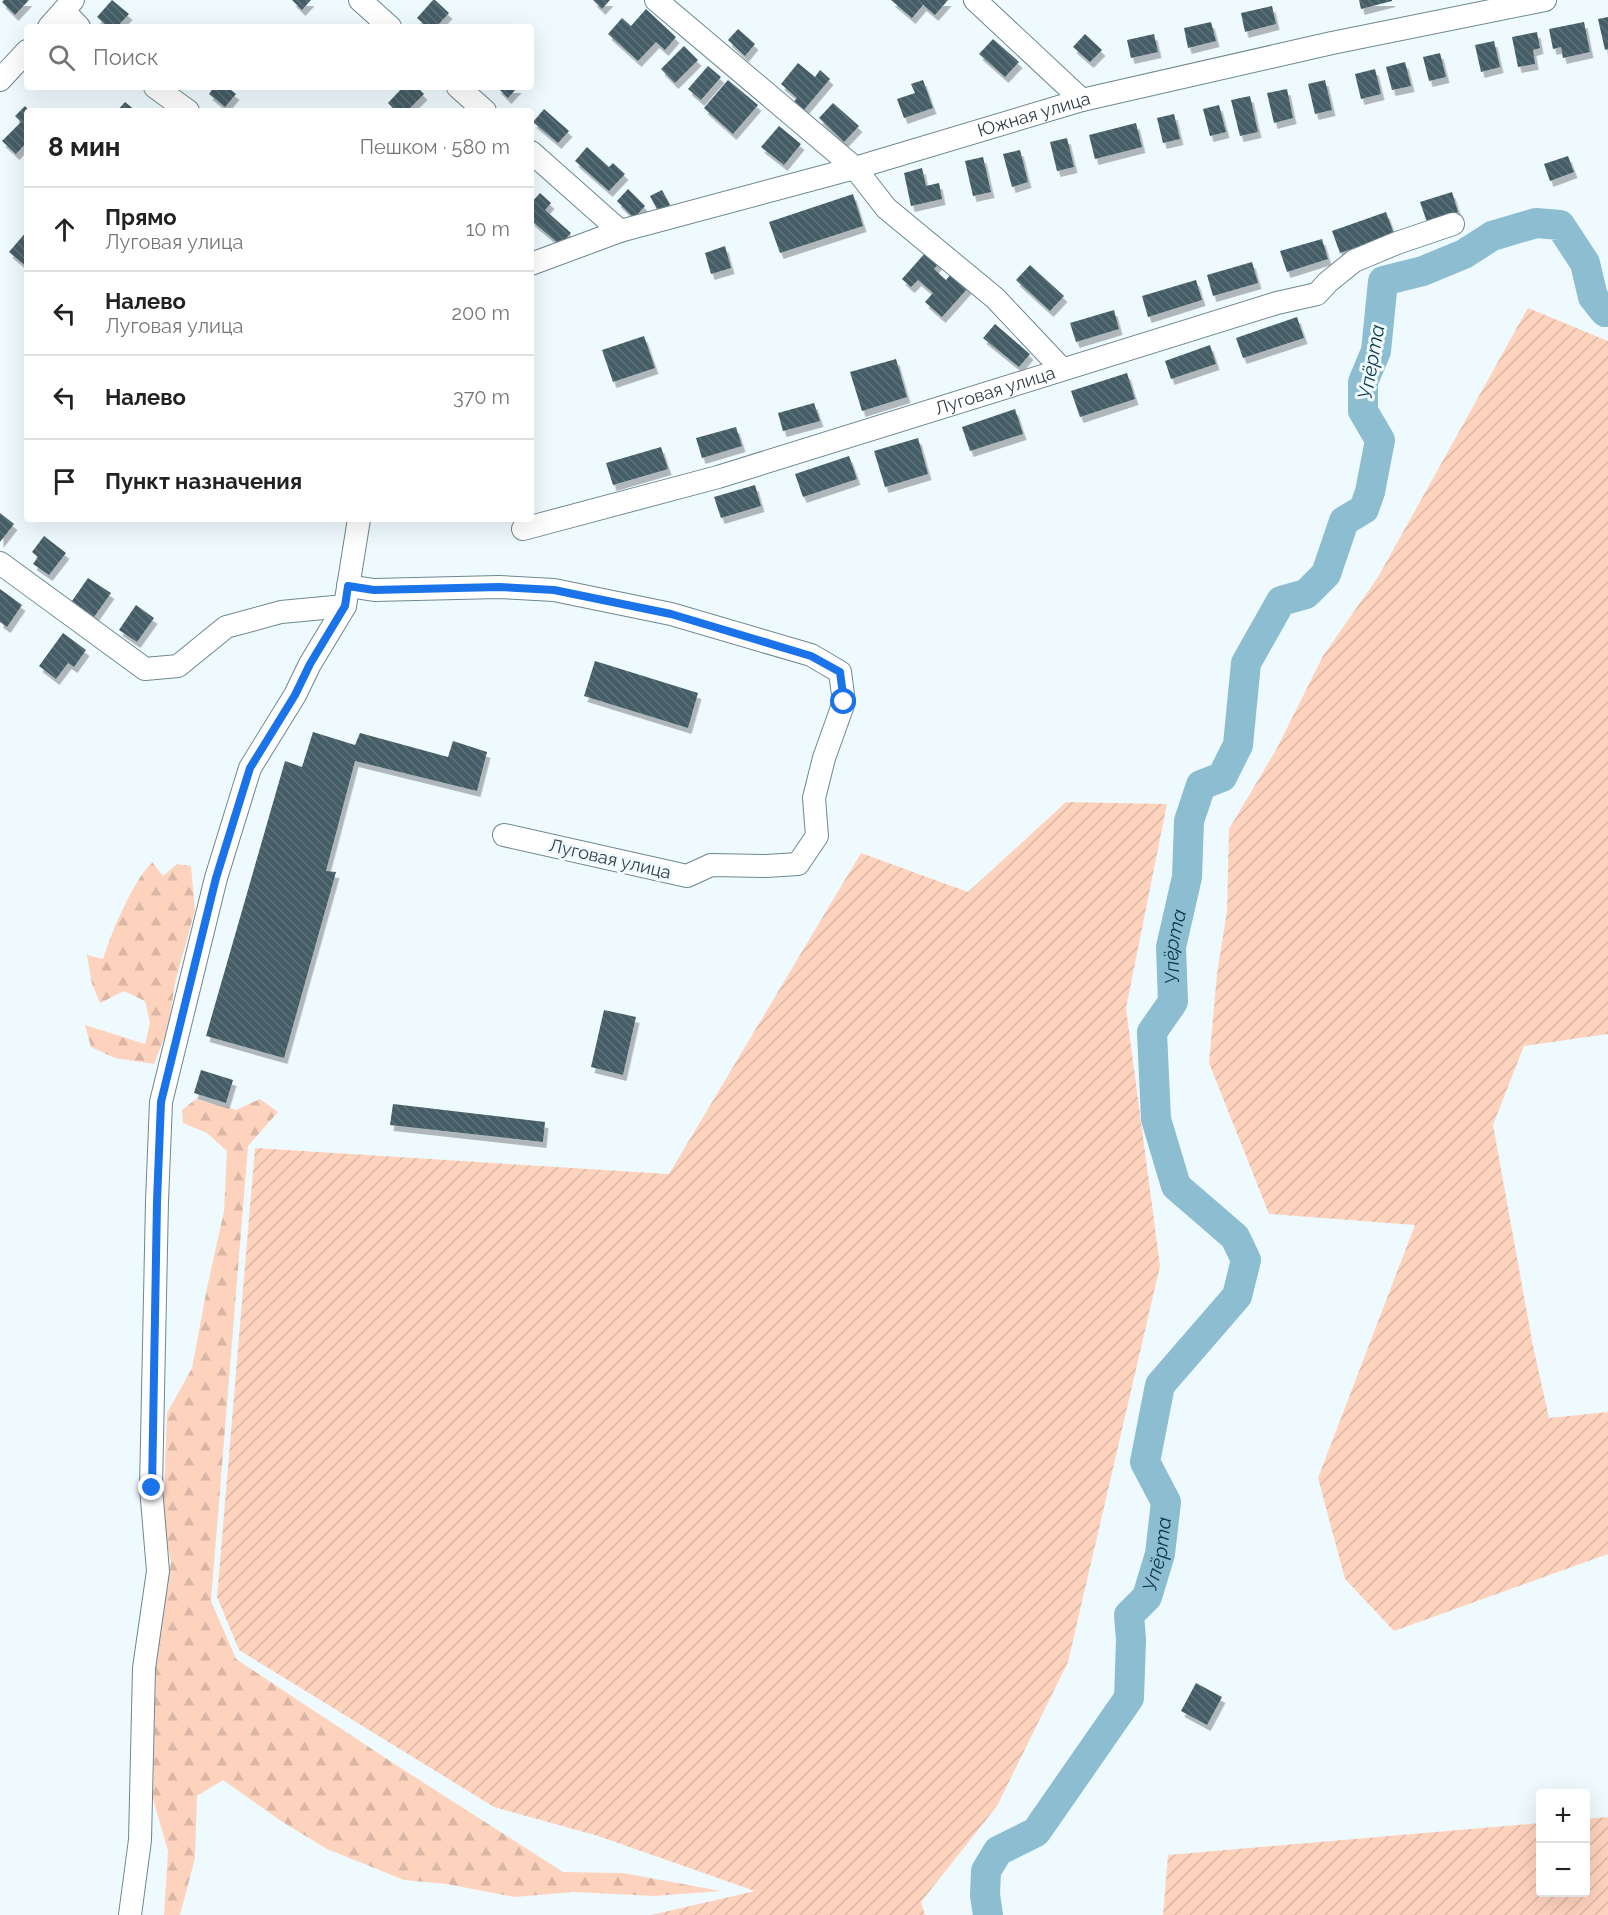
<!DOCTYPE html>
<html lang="ru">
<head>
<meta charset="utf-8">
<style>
  :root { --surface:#fff; --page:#f2f2f2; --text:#222; --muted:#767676; --line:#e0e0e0 }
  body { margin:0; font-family:Raleway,sans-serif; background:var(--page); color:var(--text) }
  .controls { position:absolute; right:18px; bottom:18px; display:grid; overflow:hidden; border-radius:6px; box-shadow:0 6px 24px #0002 }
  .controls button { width:54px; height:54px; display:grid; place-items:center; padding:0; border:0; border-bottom:2px solid var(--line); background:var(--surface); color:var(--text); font:30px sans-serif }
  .stop { position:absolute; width:18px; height:18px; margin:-14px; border:4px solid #1a73e8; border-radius:50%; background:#fff }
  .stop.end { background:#1a73e8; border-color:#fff; box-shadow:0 2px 6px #0008 }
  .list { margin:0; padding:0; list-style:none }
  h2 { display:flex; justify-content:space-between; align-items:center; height:78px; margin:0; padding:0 24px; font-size:26px }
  h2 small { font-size:20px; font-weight:400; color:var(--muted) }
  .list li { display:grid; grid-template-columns:39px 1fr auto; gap:18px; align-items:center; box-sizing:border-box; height:84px; padding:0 24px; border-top:2px solid var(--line) }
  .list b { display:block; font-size:22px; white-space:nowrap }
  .list p { margin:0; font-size:20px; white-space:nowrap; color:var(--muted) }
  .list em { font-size:20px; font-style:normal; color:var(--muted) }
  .icon { flex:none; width:33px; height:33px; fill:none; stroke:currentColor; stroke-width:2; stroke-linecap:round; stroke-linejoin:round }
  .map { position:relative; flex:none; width:1608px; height:1915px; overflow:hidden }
  .search { position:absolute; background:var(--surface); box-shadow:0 6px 24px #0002; left:24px; top:24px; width:510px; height:66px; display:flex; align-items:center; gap:15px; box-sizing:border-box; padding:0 21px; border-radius:6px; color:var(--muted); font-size:22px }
  .panel { position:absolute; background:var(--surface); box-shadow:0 6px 24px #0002; left:24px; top:108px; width:510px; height:414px; border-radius:6px }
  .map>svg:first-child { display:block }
  .forest { fill:url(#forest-firs) }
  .garden { fill:url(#garden-furrows) }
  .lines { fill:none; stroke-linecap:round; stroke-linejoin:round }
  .river { stroke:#8cbdd1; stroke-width:30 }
  .building { fill:url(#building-back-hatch); filter:url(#shadow) }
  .minor-casing { stroke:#6d8791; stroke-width:24 }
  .minor { stroke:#fff; stroke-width:22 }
  .route { stroke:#1a73e8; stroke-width:8 }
  .labels { text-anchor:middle; stroke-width:6; stroke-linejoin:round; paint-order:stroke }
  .street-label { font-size:18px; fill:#333d42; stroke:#effaff }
  .water-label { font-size:20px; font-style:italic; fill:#0c3847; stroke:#effaff }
</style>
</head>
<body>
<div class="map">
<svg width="1608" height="1915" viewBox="0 0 1608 1915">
  <defs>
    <pattern id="forest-firs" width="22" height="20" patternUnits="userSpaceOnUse" patternTransform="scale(1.5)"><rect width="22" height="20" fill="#fed3be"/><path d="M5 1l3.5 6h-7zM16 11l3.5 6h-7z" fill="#dab6a4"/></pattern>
    <pattern id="garden-furrows" width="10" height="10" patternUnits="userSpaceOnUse" patternTransform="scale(1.5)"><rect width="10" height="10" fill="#fed3be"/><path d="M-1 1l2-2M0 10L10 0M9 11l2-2" fill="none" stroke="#dab6a4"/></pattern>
    <pattern id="building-back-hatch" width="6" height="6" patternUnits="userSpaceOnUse" patternTransform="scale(1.5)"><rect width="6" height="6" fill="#455d66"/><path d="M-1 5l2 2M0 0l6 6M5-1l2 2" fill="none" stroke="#5e7279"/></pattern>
    <filter id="shadow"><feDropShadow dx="3.5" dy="6" stdDeviation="0" flood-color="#0004"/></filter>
  </defs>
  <rect width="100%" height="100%" fill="#effaff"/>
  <!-- forest -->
  <path class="forest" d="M152 862 163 876 177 864 191 866 195 910 175 983 168 1029 154 1064 115 1058 91 1047 85 1025 145 1044 150 1023 145 1001 124 991 100 1003 92 984 87 955 103 959C112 931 132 883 152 862Z
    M196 1099 236 1110 260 1099 278 1112 248 1146 211 1601 236 1659 393 1763 563 1872 623 1873 721 1891 654 1896 574 1892 514 1897 447 1884 404 1880 327 1849 281 1821 223 1780 197 1796 195 1858 180 1915H164L168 1851 153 1799 156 1658 171 1562 163 1525 167 1413 192 1368 207 1288 224 1211 227 1151 207 1133 183 1123 182 1110Z"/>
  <!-- garden -->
  <path class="garden" d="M1528 308 1608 341V1034L1524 1046 1493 1125 1533 1346 1549 1418 1608 1412V1554L1394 1631 1345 1579 1318 1478 1415 1225 1269 1214 1209 1063 1217 974 1227 911 1229 829 1276 750 1323 656 1378 577Z
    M1066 802 1167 804 1126 1008 1160 1266 1068 1662 997 1806 921 1902 925 1915H651L755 1891 595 1835 494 1807 239 1650 217 1597 255 1148 669 1174 861 853 968 892Z
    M1608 1817V1915H1163L1168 1855 1540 1823V1892H1586V1819Z"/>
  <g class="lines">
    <!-- river -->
    <path class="river" id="s1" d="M988 1915 985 1895 986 1871 998 1851 1036 1832 1129 1698 1131 1640 1129 1615 1147 1597 1160 1554 1166 1502 1145 1462 1160 1385 1237 1296 1246 1260 1235 1237 1176 1186 1156 1119 1152 1032 1173 1002 1171 947 1187 877 1189 821 1201 785 1222 777 1238 745 1246 663 1281 601 1306 594 1326 574 1344 521 1364 509 1370 492 1380 440 1363 411V382L1376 351 1383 281 1423 271 1464 254 1492 236 1536 223 1560 225 1585 263 1593 297 1605 312 1608 311"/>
  </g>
  <!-- building -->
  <path class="building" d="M4 0H29L15 15 2 2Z
    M112 0 129 14 117 27H108L97 17Z
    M292 0H311L302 10Z
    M433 0H435L449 13 436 27H427L417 18Z
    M593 0H610L602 9Z
    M891 0H948L935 15 923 5 912 18Z
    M1359 0H1392V1L1361 9Z
    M1272 6 1276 24 1245 32 1241 13Z
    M646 9 676 37 665 50 656 42 638 61 608 34 622 18 631 26Z
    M1608 17V49L1605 50 1598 19Z
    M1211 22 1216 41 1188 48 1184 28Z
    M1584 22 1590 52 1563 58 1561 47 1553 49 1549 29Z
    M738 29 755 44 745 56 728 40Z
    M1537 32 1540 48 1533 50 1535 64 1518 67 1512 37Z
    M1085 34 1102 50 1090 62 1073 47Z
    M1154 34 1158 52 1131 58 1127 40Z
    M993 39 1019 62 1005 77 979 54Z
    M1494 41 1500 67 1481 72 1475 45Z
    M684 46 698 60 675 83 661 69Z
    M1440 53 1446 77 1429 81 1423 57Z
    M1405 62 1411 86 1392 90 1386 67Z
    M798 63 815 77 820 70 830 79 803 111 793 103 797 98 781 84Z
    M708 66 721 77 701 100 688 89Z
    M1375 69 1381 94 1361 99 1355 74Z
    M728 80 758 105 733 134 704 108Z
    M923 80 933 108 904 118 897 99 915 93 911 84Z
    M1325 80 1332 110 1315 114 1308 84Z
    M214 87H227L236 94 225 107 209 94Z
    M403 87H417L424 94 407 111H396L388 103Z
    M497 87H518L508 98Z
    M1287 89 1293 118 1274 123 1267 93Z
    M1250 96 1258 132 1240 136 1231 100Z
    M125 102 136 111H117Z
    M833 103 859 126 844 142 819 118Z
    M1219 105 1226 132 1210 136 1203 109Z
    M25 106 30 111H27V142L16 154 2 141 21 122 15 116Z
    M544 109 569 131 558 143 533 122Z
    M1174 114 1180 139 1163 143 1157 118Z
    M1136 123 1142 147 1095 159 1089 135Z
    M779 126 801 144 784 165 761 147Z
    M1067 138 1074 167 1057 171 1050 142Z
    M587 147 609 167 613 163 625 174 609 191 575 161Z
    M1020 150 1028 182 1012 187 1003 154Z
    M1568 156 1574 172 1550 181 1544 164Z
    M983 157 991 192 973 196 965 161Z
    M922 168 926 186 939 183 942 199 911 206 904 173Z
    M628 189 645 206 634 218 617 201Z
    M662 190 670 205 658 211 650 196Z
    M1452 192 1458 212 1427 222 1420 202Z
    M540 193 551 203 545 210 571 233 560 245 531 220V203Z
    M853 194 863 226 780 253 769 222Z
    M1386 212 1394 234 1340 253 1332 231Z
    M27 231V267L9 252Z
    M1322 239 1328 259 1287 272 1280 251Z
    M725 246 731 268 711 274 705 253Z
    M926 252 939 263 934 269 946 280 952 273 968 288 942 317 925 302 933 293 918 280 911 287 902 279Z
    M1252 262 1258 283 1213 296 1207 275Z
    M1030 265 1064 296 1050 311 1016 280Z
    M1196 280 1202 300 1148 317 1142 296Z
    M1114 310 1119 329 1076 342 1070 323Z
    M1297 317 1304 338 1243 358 1236 338Z
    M995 324 1030 354 1019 367 983 338Z
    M644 336 655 368 613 382 602 350Z
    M1210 345 1216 364 1171 379 1165 361Z
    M896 359 907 397 862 411 850 372Z
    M1127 373 1135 399 1080 417 1071 391Z
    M814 403 820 421 783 431 778 413Z
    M1015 409 1023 434 970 451 962 427Z
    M736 427 742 446 702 458 696 438Z
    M918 438 928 474 885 487 874 451Z
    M661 447 668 469 613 485 606 463Z
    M849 456 857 479 803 497 795 474Z
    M755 485 761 506 721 518 714 497Z
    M0 513 14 524 0 542Z
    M44 536 66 553 49 575 33 564 38 557 32 552Z
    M88 578 111 593 94 617 72 601Z
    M0 589 22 605 7 627 0 622Z
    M136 605 154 618 137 642 119 630Z
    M63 633 86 650 74 667 68 663 56 679 39 666Z
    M595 661 698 693 688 728 584 696Z
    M313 732 355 745 360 733 448 757 453 741 487 752 477 791 355 761 326 871 336 872 284 1058 206 1036 285 761 302 767Z
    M604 1010 636 1017 623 1075 591 1067Z
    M201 1070 233 1080 226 1103 194 1093Z
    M393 1104 545 1122 543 1142 390 1125Z
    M1196 1683 1222 1697 1207 1725 1181 1711Z"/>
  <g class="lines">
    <defs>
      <g id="minor">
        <path d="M360 0 390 27"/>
        <path d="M656 0 855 168 886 208 995 298 1062 369"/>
        <path d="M975 0 1082 100"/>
        <path d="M64 11 79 27"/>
        <path d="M49 27 73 0"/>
        <path d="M0 80 27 51"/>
        <path d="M155 87 188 111"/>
        <path d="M458 87 485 111"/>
        <path d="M531 152 620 231"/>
        <path id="s2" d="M531 264 620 231 855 168 1082 100 1332 43 1545 0"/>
        <path id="s3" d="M523 529 718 477 1277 303 1317 294 1328 282 1354 261 1397 243 1453 224"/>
        <path d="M0 563 145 669 178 666 226 627 281 612 345 606"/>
        <path d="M348 586 374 590 499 587 554 590 671 614 811 655 840 672 844 702 824 758 814 798 817 836 798 864 766 866 711 865 687 876 504 835"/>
        <path d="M130 1915 140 1840 144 1668 158 1571 151 1488 157 1201 161 1102 216 878 250 768 295 695 310 664 345 606 359 519"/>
      </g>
    </defs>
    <!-- minor casing -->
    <use href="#minor" class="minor-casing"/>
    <!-- minor -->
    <use href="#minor" class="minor"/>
  </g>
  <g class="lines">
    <!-- route -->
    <path class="route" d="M152 1488 157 1201 161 1102 216 878 250 768 295 695 310 664 345 606 348 586 374 590 499 587 554 590 671 614 811 656 840 672 844 702"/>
  </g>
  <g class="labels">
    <!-- street labels -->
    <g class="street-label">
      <text dy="6" stroke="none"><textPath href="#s2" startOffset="525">Южная улица</textPath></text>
      <text dy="6" stroke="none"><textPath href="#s3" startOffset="492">Луговая улица</textPath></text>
      <text transform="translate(610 859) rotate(13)" y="6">Луговая улица</text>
    </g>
    <!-- water labels -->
    <g class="water-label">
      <text transform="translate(1371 362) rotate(-80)" y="7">Упёрта</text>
      <text dy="7" stroke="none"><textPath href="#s1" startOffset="1110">Упёрта</textPath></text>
      <text dy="7" stroke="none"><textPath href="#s1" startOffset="426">Упёрта</textPath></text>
    </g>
  </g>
</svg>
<div class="controls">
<button>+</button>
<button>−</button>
</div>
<div class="stop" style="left:844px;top:702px"></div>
<div class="stop end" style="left:152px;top:1488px"></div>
<div class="search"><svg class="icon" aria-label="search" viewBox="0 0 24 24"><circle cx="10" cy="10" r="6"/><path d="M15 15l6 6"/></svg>Поиск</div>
<section class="panel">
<h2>8 мин<small>Пешком · 580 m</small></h2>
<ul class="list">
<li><svg class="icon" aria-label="ahead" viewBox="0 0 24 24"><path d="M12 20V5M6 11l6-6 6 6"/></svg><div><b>Прямо</b><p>Луговая улица</p></div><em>10 m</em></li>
<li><svg class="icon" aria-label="left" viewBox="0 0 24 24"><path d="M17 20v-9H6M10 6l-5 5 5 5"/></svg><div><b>Налево</b><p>Луговая улица</p></div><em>200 m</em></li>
<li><svg class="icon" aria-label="left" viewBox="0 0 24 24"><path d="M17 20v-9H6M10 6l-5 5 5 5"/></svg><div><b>Налево</b></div><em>370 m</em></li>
<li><svg class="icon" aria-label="arrive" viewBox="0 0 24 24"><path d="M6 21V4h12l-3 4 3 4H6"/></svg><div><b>Пункт назначения</b></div></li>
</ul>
</section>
</div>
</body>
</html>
